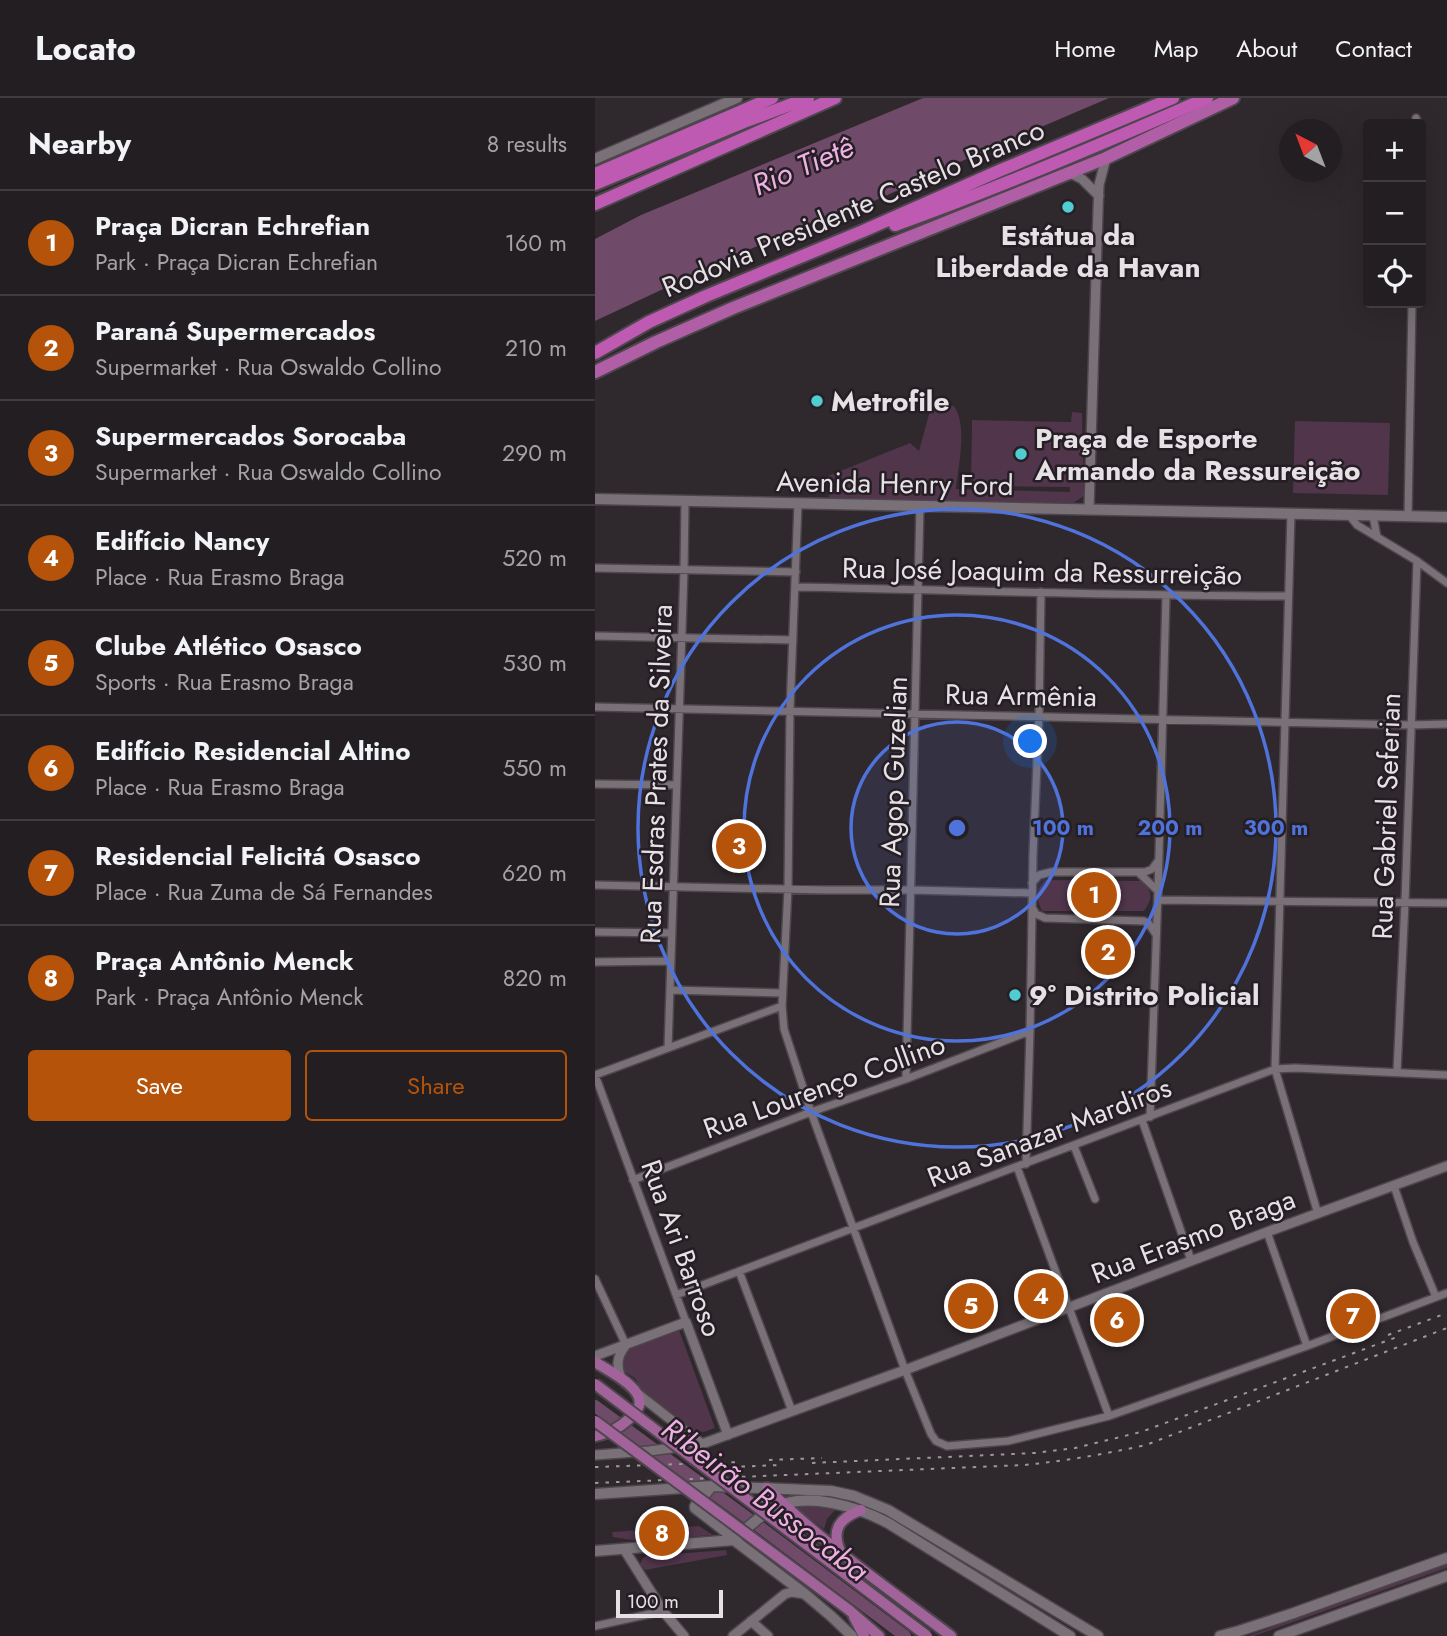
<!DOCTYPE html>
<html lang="en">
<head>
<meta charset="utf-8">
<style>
  :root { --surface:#231e22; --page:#2b272a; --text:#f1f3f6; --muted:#a3a2a5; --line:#403c40; --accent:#b45309 }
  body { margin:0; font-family:Jost,sans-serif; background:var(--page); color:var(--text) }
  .controls { position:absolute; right:21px; top:21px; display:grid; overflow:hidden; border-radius:7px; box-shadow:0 7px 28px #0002 }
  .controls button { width:63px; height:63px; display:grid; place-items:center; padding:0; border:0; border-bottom:2px solid var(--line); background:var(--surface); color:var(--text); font:35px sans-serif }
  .compass { position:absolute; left:684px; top:21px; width:63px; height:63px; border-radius:50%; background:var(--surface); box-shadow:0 7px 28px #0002; rotate:318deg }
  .scale { position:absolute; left:21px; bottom:18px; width:107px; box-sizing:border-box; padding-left:7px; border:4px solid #e6e1e5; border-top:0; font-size:19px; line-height:24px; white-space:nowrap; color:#e6e1e5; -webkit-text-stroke:5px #251e24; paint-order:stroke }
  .you { position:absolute; left:436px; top:644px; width:24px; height:24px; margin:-18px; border:5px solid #fff; border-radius:50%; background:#1a73e8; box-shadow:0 0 0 10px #1a73e833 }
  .badge { display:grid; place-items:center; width:46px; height:46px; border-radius:50%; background:var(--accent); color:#fff; font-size:23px; font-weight:700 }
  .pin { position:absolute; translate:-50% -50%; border:4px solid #fff; box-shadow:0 2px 7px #0006 }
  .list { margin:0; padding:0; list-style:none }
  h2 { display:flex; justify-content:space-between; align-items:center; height:91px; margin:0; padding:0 28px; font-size:30px }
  h2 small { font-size:23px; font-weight:400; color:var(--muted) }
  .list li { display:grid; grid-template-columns:46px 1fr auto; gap:21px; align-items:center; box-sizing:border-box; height:105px; padding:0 28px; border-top:2px solid var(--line) }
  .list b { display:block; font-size:26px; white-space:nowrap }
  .list p { margin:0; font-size:23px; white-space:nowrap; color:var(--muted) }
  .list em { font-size:23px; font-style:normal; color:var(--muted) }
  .actions { display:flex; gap:14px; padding:21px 28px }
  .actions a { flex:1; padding:16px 0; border:2px solid var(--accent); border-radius:7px; text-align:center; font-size:24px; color:var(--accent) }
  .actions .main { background:var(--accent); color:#fff }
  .icon { flex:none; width:38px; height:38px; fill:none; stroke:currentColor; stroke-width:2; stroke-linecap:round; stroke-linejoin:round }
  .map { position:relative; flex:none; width:852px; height:1538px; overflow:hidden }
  header { display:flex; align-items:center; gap:42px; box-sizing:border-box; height:98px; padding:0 35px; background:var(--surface); border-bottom:2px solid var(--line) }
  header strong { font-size:33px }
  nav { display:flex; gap:38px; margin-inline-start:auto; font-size:24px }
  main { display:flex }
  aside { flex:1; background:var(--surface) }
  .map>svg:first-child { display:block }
  .green { fill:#50354b }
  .water { fill:#6f4a69 }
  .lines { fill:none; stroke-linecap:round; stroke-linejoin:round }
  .river { stroke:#6f4a69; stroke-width:12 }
  .minor-casing { stroke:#4d464c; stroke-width:10 }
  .tertiary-casing { stroke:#4d464c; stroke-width:12 }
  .secondary-casing { stroke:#4d464c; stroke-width:13 }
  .primary-casing { stroke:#4d464c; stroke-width:14 }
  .trunk-casing { stroke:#4d464c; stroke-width:16 }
  .motorway-casing { stroke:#4d464c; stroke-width:16 }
  .minor { stroke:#797177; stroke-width:7 }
  .tertiary { stroke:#797177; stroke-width:9 }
  .secondary { stroke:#797177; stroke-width:10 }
  .primary { stroke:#a2639a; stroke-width:10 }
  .trunk { stroke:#b05ea6; stroke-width:12 }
  .motorway { stroke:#be5ab1; stroke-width:12 }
  .rail { stroke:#9e989d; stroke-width:2; stroke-dasharray:3.5 7; stroke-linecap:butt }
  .primary-bridge-casing { stroke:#4d464c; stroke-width:14; stroke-linecap:butt }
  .primary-bridge { stroke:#a2639a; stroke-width:10 }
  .ring { fill:none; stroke:#4f73db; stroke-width:3.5 }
  .poi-dot { fill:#51ccd1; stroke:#251e24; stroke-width:2.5 }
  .labels { text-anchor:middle; stroke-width:5; stroke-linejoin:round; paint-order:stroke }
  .street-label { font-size:28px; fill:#e6e1e5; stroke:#251e24 }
  .poi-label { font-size:28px; font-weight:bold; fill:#e6e1e5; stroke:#251e24; text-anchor:start }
  .water-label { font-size:30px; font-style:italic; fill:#efb1e4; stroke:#251e24 }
  .centre { fill:#4f73db; stroke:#251e24; stroke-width:3.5 }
  .ring-label { font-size:21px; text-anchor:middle; font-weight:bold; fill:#4f73db; stroke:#251e24; stroke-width:5; stroke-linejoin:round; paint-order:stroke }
</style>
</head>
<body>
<header>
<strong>Locato</strong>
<nav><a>Home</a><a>Map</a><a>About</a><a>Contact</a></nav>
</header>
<main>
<aside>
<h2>Nearby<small>8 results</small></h2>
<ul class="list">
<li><span class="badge">1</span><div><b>Praça Dicran Echrefian</b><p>Park · Praça Dicran Echrefian</p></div><em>160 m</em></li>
<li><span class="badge">2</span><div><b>Paraná Supermercados</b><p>Supermarket · Rua Oswaldo Collino</p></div><em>210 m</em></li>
<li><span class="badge">3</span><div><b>Supermercados Sorocaba</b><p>Supermarket · Rua Oswaldo Collino</p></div><em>290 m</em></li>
<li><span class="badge">4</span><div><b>Edifício Nancy</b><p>Place · Rua Erasmo Braga</p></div><em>520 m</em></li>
<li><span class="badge">5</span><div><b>Clube Atlético Osasco</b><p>Sports · Rua Erasmo Braga</p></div><em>530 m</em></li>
<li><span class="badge">6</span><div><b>Edifício Residencial Altino</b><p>Place · Rua Erasmo Braga</p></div><em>550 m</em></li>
<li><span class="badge">7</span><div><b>Residencial Felicitá Osasco</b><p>Place · Rua Zuma de Sá Fernandes</p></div><em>620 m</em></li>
<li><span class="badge">8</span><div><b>Praça Antônio Menck</b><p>Park · Praça Antônio Menck</p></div><em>820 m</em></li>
</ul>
<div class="actions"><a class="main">Save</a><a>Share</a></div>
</aside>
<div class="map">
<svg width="852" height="1538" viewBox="0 0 852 1538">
  <rect width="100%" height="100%" fill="#2f282d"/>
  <!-- green -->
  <path class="green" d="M359 308C373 328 363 368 361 391L475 394V389L376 388 377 322 476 324 477 314 487 315 489 398 478 405 234 401 233 378 315 345 324 353 336 309Z
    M700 323 795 325 793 397 698 395Z
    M451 782 546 783C558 794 558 800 549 813H447C441 800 440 792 451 782Z
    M84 1232 120 1330 109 1334 91 1332 49 1297 40 1280 28 1273 26 1258 31 1252Z
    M205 1407 242 1410 232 1421 229 1431 199 1409Z
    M104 1428 118 1437 43 1443 18 1439 17 1434Z
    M131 1452 132 1457 50 1472 45 1466 48 1460 52 1458Z
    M852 1466V1470L659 1538H653Z"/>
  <!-- water -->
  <path class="water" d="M328 0H514L325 81 308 90 245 118H233L132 161 0 223V141L46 117Z"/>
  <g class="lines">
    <!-- river -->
    <path class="river" d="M0 1308 161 1426 310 1538"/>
    <defs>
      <path id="minor" d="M821 20 823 26
        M203 406 195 612 193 791 187 908 189 931 216 1014 310 1272 336 1336 341 1343 352 1348 413 1343 514 1318 712 1248 852 1195
        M696 415 680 971 723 1116
        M754 417 762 427 822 463 852 485
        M778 418 782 439
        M813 418 817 205
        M0 470 201 474
        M200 489C365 492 529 498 693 498
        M0 538 198 542
        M0 609 815 627 852 626
        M0 686 82 687
        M544 775 563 793
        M437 785 444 777 456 774H550L557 771 563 763
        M0 787 231 792H316L437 795
        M563 802 852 805
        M438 811 441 816 450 820 549 823 554 826 560 835
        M0 834 77 835
        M0 864 76 863
        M75 892 187 895
        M73 950 89 472 90 404
        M802 974 810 804 822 463
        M0 977 91 1224
        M0 977 187 908
        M311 981 325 408
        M555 1019 563 793 571 498
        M547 1022 596 1162
        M479 1048 500 1101
        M431 1066 435 933 438 757 444 618 446 494
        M422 1069 514 1318
        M38 1082 216 1014 311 981 435 933
        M799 1088 818 1144 841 1199
        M672 1134 712 1248
        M144 1173 197 1313
        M0 1181 31 1247
        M81 1197 680 971 700 970 852 977
        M0 1528 68 1513"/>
      <path id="tertiary" d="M475 75 487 81 504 98
        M494 411 503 112 504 87 511 60
        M0 1258 91 1224 133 1337
        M26 1280C21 1267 22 1258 31 1247
        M43 1296 107 1346
        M0 1357 54 1353 107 1346 310 1272 672 1134 852 1068
        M29 1451 68 1513 89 1538
        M156 1523 173 1538
        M138 1538 190 1496 197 1494 210 1496"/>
      <path id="secondary" d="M0 61 142 0
        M0 401 852 419
        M117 1388 100 1408V1410L131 1434 139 1442 210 1496 236 1518 257 1538
        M0 1396 117 1388 236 1393 259 1398 293 1412 503 1538
        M165 1418 171 1404 170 1390
        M139 1442C151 1431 163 1419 177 1411 210 1392 263 1409 293 1425L475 1538
        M0 1453 139 1442
        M625 1538 644 1533 696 1516 852 1460
        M684 1538 852 1478"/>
      <path id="primary" d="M0 1264C12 1272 50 1290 44 1308 42 1313 37 1317 34 1321 23 1331 14 1335 0 1338
        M172 1390C227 1445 294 1491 356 1538
        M245 1453C236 1431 245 1420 266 1412
        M254 1512 284 1538
        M259 1519 269 1538"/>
      <path id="trunk" d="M0 274 61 244 138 210 511 60 638 0"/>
      <path id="motorway" d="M0 76 177 0
        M0 86 149 24 213 0
        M0 106 240 0
        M300 127C406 89 509 45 612 0
        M0 255 54 224 111 198 268 133 406 72 578 0"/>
    </defs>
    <!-- minor casing -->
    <use href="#minor" class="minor-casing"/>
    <!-- tertiary casing -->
    <use href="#tertiary" class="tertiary-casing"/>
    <!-- secondary casing -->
    <use href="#secondary" class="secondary-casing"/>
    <!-- primary casing -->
    <use href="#primary" class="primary-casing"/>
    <!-- trunk casing -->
    <use href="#trunk" class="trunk-casing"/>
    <!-- motorway casing -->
    <use href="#motorway" class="motorway-casing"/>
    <!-- minor -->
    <use href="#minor" class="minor"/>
    <!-- tertiary -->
    <use href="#tertiary" class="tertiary"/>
    <!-- secondary -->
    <use href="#secondary" class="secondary"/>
    <!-- primary -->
    <use href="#primary" class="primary"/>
    <!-- trunk -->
    <use href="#trunk" class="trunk"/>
    <!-- motorway -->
    <use href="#motorway" class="motorway"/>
    <!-- rail -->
    <path class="rail" d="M793 1237 852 1215
      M174 1362 227 1360
      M217 1365 440 1355 480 1350 546 1334 802 1239
      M0 1369 146 1364
      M136 1369 185 1367
      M0 1385 429 1367C470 1363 510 1356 551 1347L852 1230"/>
    <defs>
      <path id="primary-bridge" d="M0 1286 332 1538
        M0 1323 254 1512"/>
    </defs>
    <!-- primary-bridge casing -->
    <use href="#primary-bridge" class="primary-bridge-casing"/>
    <!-- primary-bridge -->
    <use href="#primary-bridge" class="primary-bridge"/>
  </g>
  <!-- distance rings -->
  <circle cx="362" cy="730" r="106" fill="#4f73db" fill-opacity=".12"/>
  <g class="ring">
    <circle cx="362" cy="730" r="106"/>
    <circle cx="362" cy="730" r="213"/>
    <circle cx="362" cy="730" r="319"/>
  </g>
  <!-- markers -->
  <g class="poi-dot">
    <circle cx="473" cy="109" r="7"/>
    <circle cx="222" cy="303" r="7"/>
    <circle cx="426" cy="356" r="7"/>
    <circle cx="420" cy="897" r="7"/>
  </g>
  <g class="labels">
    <!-- street labels -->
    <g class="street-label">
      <text transform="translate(258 110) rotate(-23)" y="10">Rodovia Presidente Castelo Branco</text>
      <text transform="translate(300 385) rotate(1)" y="10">Avenida Henry Ford</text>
      <text transform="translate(447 473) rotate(1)" y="10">Rua José Joaquim da Ressurreição</text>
      <text transform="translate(426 597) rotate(1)" y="10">Rua Armênia</text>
      <text transform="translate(61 676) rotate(-88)" y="10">Rua Esdras Prates da Silveira</text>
      <text transform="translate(298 694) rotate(-88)" y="10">Rua Agop Guzelian</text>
      <text transform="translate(791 718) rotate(-88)" y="10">Rua Gabriel Seferian</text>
      <text transform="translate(229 988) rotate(-20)" y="10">Rua Lourenço Collino</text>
      <text transform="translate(454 1034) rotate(-21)" y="10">Rua Sanazar Mardiros</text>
      <text transform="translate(598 1138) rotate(-21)" y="10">Rua Erasmo Braga</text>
      <text transform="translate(87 1150) rotate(70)" y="10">Rua Ari Barroso</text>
    </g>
    <!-- poi labels -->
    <g class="poi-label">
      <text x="473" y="147" text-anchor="middle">Estátua da<tspan x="473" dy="32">Liberdade da Havan</tspan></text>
      <text x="236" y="313">Metrofile</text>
      <text x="440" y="350">Praça de Esporte<tspan x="440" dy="32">Armando da Ressureição</tspan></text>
      <text x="434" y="907">9º Distrito Policial</text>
    </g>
    <!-- water labels -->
    <g class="water-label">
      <text transform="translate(208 68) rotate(-23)" y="10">Rio Tietê</text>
      <text transform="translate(170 1402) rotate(37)" y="10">Ribeirão Bussocaba</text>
    </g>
  </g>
  <circle cx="362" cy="730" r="10" class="centre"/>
  <g class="ring-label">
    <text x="468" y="737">100 m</text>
    <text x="575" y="737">200 m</text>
    <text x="681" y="737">300 m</text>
  </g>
</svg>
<div class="controls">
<button>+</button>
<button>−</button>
<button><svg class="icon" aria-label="locate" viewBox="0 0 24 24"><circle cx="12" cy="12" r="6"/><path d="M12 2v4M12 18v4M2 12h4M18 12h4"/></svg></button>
</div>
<svg class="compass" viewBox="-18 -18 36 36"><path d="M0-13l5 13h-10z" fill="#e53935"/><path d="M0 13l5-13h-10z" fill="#a3a2a5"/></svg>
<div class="scale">100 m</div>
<div class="you"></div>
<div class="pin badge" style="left:499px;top:797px">1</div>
<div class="pin badge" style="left:513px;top:854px">2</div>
<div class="pin badge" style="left:144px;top:748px">3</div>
<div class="pin badge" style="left:446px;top:1198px">4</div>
<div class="pin badge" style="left:376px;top:1208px">5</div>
<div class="pin badge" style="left:522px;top:1222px">6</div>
<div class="pin badge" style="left:758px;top:1218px">7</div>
<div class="pin badge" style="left:67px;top:1435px">8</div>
</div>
</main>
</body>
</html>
